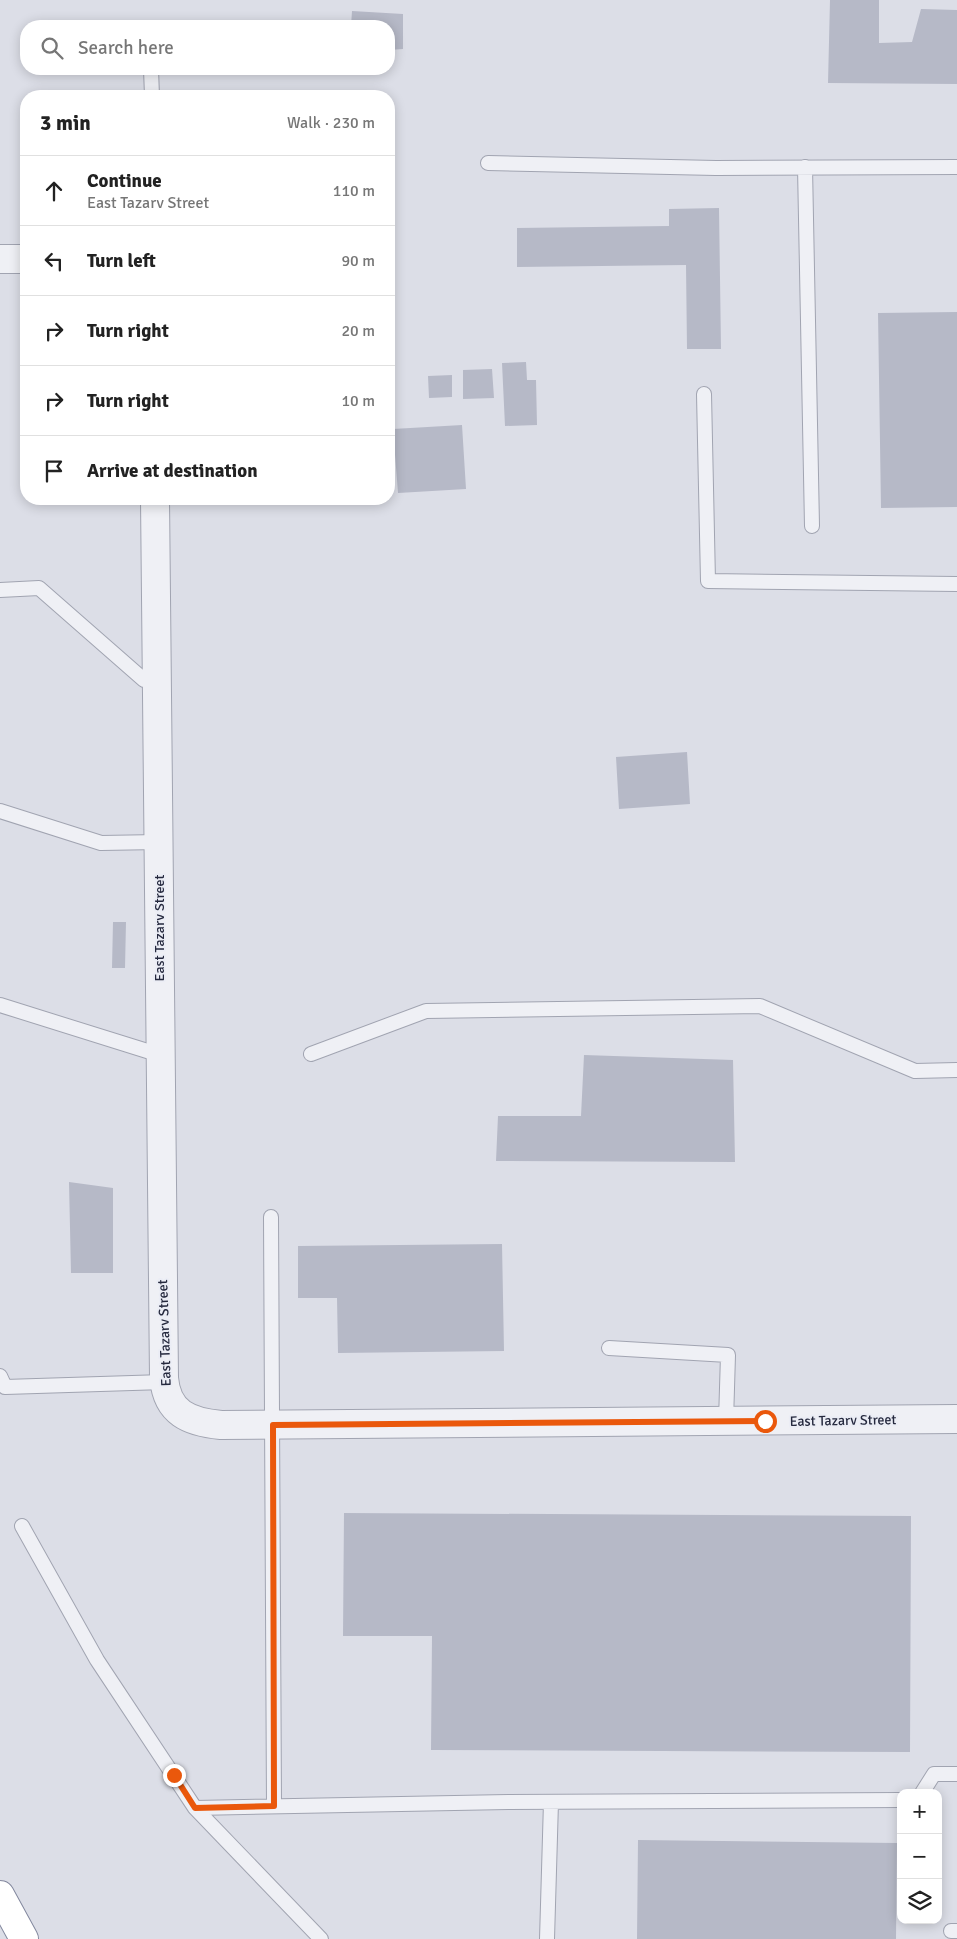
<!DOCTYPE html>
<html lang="en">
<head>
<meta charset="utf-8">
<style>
  :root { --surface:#fff; --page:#f6f6f6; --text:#222; --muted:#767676; --line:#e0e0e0 }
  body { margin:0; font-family:Signika,sans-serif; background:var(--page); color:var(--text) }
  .controls { position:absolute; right:15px; bottom:15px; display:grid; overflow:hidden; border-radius:10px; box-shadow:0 2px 12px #0003 }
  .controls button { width:45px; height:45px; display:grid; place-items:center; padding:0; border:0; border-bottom:1px solid var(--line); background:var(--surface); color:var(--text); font:25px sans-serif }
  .stop { position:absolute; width:15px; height:15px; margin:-11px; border:4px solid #ea580c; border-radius:50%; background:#fff }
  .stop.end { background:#ea580c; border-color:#fff; box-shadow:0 1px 5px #0008 }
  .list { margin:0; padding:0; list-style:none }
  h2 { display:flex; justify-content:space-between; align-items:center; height:65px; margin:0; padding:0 20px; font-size:21px }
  h2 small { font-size:16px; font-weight:400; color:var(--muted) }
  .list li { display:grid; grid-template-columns:32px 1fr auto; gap:15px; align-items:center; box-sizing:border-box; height:70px; padding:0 20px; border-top:1px solid var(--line) }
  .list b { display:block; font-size:19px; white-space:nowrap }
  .list p { margin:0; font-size:16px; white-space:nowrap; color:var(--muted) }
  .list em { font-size:16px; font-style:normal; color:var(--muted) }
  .icon { flex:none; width:28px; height:28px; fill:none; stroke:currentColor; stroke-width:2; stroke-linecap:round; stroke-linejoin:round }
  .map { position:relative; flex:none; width:957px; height:1939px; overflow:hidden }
  .search { position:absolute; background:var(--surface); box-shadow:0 2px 12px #0003; left:20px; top:20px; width:375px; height:55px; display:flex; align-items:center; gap:12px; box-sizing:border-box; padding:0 18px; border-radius:20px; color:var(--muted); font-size:19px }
  .panel { position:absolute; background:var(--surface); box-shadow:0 2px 12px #0003; left:20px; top:90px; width:375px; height:415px; border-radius:20px }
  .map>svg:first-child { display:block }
  .building { fill:#b6b9c7 }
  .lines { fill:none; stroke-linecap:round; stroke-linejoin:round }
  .service-casing { stroke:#a1a4b1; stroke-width:16 }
  .minor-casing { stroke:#a1a4b1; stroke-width:30 }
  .motorway-casing { stroke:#83889e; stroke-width:30 }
  .service { stroke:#eff0f5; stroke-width:14 }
  .minor { stroke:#eff0f5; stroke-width:28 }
  .motorway { stroke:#fff; stroke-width:28 }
  .route { stroke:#ea580c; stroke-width:6 }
  .labels { text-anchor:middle; stroke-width:4; stroke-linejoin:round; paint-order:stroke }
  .street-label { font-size:14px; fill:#25293e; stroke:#ebedf5 }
</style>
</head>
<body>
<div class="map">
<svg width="957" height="1939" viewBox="0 0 957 1939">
  <rect width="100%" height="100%" fill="#dcdee7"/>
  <!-- building -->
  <path class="building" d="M830 0H879V43L912 42 921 9 957 10V84L828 83Z
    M352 11 403 14V49L389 50V26H351Z
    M719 208 721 349H687L686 265 517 267V228L669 226V209Z
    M957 312V507L881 508 878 313Z
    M526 362 527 380H536L537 425 505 426 502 363Z
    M492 369 494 398 463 399V370Z
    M452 375V397L429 398 428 376Z
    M462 425 466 489 398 493 393 429Z
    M687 752 690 804 619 809 616 757Z
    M113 922H126L125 968H112Z
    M584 1055 733 1060 735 1162 496 1161 498 1116H581Z
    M69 1182 113 1188V1273H71Z
    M502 1244 504 1351 338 1353 337 1298H298V1246Z
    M344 1513 911 1516 910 1752 431 1750 432 1636H343Z
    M638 1840 897 1843 896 1939H637Z"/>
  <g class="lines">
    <defs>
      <path id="service" d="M151 69 152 96
        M488 163 716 168 957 167
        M805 167 812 526
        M704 394 708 581 957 584
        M0 590 39 588 144 680 157 679
        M0 811 101 843 159 842
        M0 1005 160 1055
        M311 1054 426 1011 760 1006 915 1071 957 1070
        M271 1217 274 1806
        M609 1348 728 1355 726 1421
        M0 1376 5 1387 164 1382
        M22 1526 97 1660 195 1808 508 1802 901 1800
        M922 1793 934 1774H957
        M195 1808 321 1939
        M951 1931H957
        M547 1939 551 1802"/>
      <path id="minor" d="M0 259H26
        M155 499 164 1378C167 1413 189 1422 221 1425L957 1419"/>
      <path id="motorway" d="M0 1895 24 1939"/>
    </defs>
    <!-- service casing -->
    <use href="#service" class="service-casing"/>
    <!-- minor casing -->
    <use href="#minor" class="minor-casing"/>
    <!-- motorway casing -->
    <use href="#motorway" class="motorway-casing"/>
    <!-- service -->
    <use href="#service" class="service"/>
    <!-- minor -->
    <use href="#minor" class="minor"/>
    <!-- motorway -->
    <use href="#motorway" class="motorway"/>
  </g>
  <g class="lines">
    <!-- route -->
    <path class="route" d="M174 1775 195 1808 274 1806 273 1425 765 1421"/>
  </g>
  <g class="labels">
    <!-- street labels -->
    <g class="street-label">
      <text transform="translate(159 928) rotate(-90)" y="5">East Tazarv Street</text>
      <text transform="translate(164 1333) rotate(-92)" y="5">East Tazarv Street</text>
      <text transform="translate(843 1420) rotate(-1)" y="5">East Tazarv Street</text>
    </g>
  </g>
</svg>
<div class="controls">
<button>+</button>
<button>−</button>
<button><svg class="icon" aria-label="layers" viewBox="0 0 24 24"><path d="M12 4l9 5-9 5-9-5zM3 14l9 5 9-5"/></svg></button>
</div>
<div class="stop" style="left:765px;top:1421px"></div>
<div class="stop end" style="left:174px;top:1775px"></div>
<div class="search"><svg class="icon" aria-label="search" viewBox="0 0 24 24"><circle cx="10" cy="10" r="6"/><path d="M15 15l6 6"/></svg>Search here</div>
<section class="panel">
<h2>3 min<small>Walk · 230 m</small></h2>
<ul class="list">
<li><svg class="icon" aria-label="ahead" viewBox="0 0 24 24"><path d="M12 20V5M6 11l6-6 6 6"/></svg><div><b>Continue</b><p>East Tazarv Street</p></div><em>110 m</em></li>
<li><svg class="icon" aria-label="left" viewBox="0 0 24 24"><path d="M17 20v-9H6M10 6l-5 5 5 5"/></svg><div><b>Turn left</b></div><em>90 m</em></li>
<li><svg class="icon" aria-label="right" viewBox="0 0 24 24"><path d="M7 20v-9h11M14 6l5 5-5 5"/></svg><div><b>Turn right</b></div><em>20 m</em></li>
<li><svg class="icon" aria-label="right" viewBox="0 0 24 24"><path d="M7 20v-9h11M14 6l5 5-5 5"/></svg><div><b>Turn right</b></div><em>10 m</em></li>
<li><svg class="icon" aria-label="arrive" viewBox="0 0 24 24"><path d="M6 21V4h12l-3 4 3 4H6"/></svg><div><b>Arrive at destination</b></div></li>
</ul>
</section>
</div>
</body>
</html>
